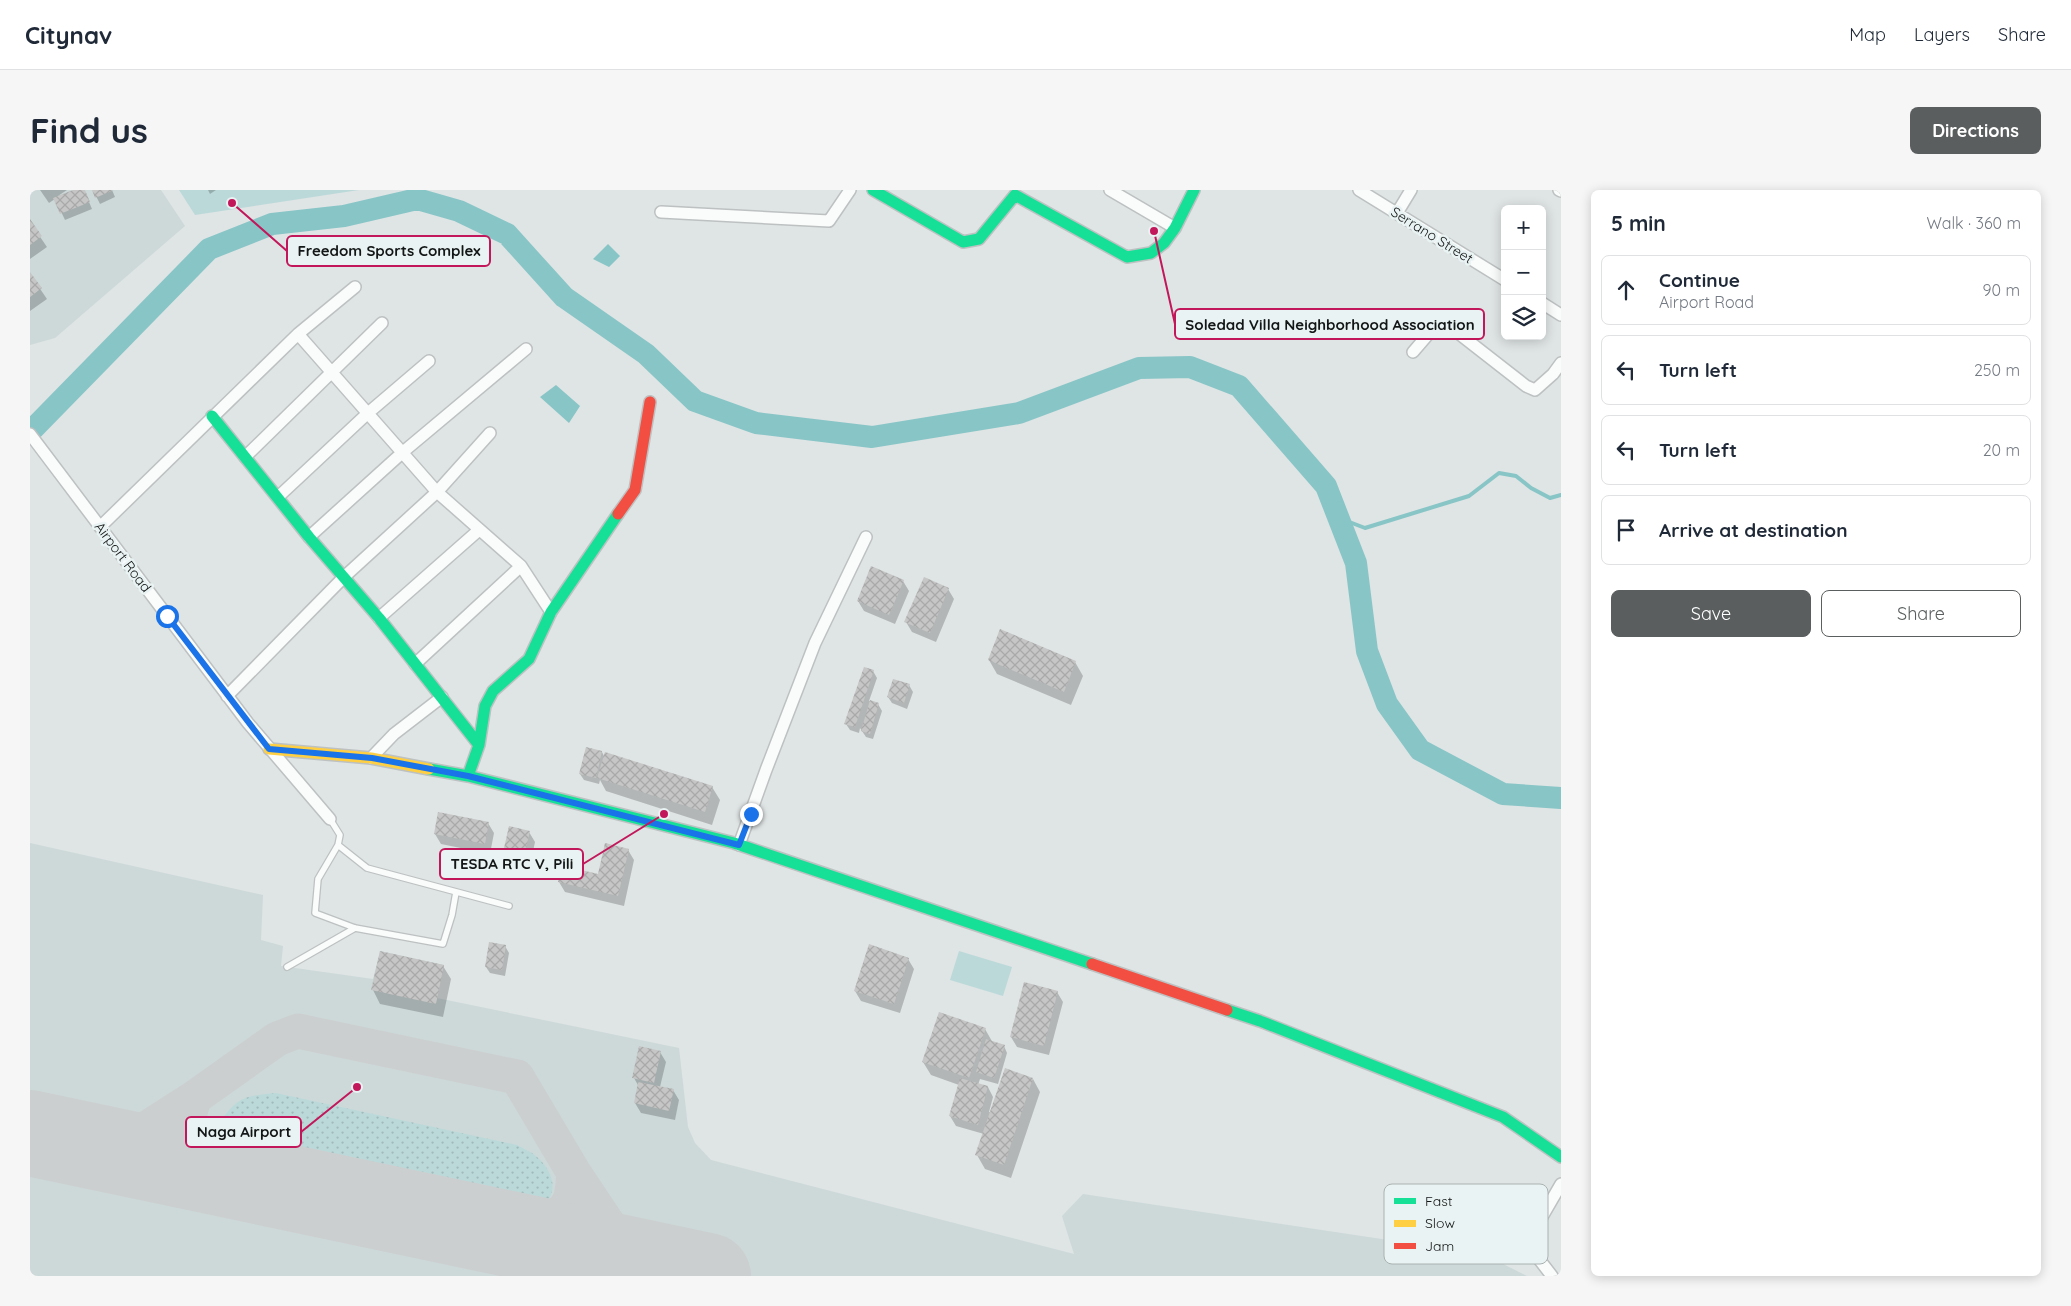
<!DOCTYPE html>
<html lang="en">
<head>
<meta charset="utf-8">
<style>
  :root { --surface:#fff; --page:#f6f6f7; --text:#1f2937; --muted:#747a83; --line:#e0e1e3; --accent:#5a5e5e }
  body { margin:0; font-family:Quicksand,sans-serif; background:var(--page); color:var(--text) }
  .controls { position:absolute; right:15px; top:15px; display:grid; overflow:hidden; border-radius:8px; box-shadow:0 2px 12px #0003 }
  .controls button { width:45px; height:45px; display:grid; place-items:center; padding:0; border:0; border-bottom:1px solid var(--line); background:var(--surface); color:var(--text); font:25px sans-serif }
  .stop { position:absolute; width:15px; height:15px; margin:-11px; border:4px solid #1a73e8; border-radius:50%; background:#fff }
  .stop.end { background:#1a73e8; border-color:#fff; box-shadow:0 1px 5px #0008 }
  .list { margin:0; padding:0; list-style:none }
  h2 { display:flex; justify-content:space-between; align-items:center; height:65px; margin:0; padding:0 20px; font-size:21px }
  h2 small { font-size:16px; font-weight:400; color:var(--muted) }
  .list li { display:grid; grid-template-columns:32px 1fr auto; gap:15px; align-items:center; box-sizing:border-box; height:70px; margin:0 10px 10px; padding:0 10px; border:1px solid var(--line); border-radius:8px }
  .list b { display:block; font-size:19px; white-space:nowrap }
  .list p { margin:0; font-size:16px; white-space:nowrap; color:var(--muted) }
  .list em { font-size:16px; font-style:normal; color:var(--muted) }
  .actions { display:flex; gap:10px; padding:15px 20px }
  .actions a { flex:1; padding:11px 0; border:1px solid var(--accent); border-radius:8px; text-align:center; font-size:18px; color:var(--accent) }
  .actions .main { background:var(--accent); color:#fff }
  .icon { flex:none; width:28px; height:28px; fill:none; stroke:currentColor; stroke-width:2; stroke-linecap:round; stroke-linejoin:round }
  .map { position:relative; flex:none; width:1531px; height:1086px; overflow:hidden; border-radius:8px }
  header { display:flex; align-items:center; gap:30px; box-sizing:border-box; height:70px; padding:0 25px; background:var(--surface); border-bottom:1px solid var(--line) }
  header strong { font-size:24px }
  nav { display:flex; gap:28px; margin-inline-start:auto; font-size:18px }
  .intro { display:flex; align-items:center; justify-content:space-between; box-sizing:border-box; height:120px; padding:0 30px }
  h1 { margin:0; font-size:35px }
  .button { padding:12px 22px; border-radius:8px; background:var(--accent); color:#fff; font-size:18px; font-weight:700 }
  main { display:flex; gap:30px; padding:0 30px }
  aside { flex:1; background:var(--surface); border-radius:8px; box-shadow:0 2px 12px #0003 }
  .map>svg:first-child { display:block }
  .built { fill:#cdd9d9 }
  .grass { fill:url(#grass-dots) }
  .garden { fill:#bcd9da }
  .water { fill:#88c5c7 }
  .shadow { fill:#0003 }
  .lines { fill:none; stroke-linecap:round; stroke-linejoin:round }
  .stream { stroke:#88c5c7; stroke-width:4 }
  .river { stroke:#88c5c7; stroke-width:22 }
  .taxiway { stroke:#cccfcf; stroke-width:35 }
  .runway { stroke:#cccfcf; stroke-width:86 }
  .building { fill:url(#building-cross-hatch) }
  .lane-casing { stroke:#bdc1c1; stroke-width:8 }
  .street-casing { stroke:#bdc1c1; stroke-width:14 }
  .fast-casing { stroke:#bdc1c1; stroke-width:14 }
  .slow-casing { stroke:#bdc1c1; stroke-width:14 }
  .jam-casing { stroke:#bdc1c1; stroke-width:14 }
  .lane { stroke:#fafbfb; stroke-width:5.5 }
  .street { stroke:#fafbfb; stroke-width:11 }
  .fast { stroke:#16e098; stroke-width:11 }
  .slow { stroke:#ffcf43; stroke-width:11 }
  .jam { stroke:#f24e42; stroke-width:11 }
  .route { stroke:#1a73e8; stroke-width:6 }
  .labels { text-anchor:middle; stroke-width:5; stroke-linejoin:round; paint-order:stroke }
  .street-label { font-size:14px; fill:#131616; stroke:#eaf3f3 }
  .key { fill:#eaf3f3; stroke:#aab1b1; stroke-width:1 }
  .key-label { font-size:14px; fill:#131616 }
  .leader { fill:none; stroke:#c2185b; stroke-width:2 }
  .callout-dot { fill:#c2185b; stroke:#eaf3f3; stroke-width:2 }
  .callout { fill:#eaf3f3; stroke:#c2185b; stroke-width:2 }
  .callout-label { font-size:15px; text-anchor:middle; font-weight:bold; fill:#131616 }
</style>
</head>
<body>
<header>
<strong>Citynav</strong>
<nav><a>Map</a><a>Layers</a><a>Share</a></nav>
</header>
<div class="intro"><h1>Find us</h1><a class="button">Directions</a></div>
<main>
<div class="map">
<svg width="1531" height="1086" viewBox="0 0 1531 1086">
  <defs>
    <pattern id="grass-dots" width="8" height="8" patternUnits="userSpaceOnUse" patternTransform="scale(1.25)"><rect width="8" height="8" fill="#bcd9da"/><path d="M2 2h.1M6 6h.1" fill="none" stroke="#a1baba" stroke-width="1.8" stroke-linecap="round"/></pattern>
    <pattern id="building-cross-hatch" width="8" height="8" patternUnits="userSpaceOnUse" patternTransform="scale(1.25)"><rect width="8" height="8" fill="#c5c6c5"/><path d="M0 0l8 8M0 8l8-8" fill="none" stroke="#a8a9a8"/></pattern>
  </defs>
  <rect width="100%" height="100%" fill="#dfe4e4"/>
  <!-- built -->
  <path class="built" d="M0 0H131L155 36 25 148 0 155Z
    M0 653 233 705 231 750 253 756 251 776 343 789 350 761 414 775 407 808 649 858 658 937 665 953 681 970 1044 1064 1032 1026 1053 1004 1385 1054 1469 1072 1497 1086H0Z"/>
  <!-- grass -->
  <path class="grass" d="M246 903 487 955C494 959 502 962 507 967 525 983 530 1005 508 1021 503 1024 494 1024 489 1025L205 964 191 949 189 933C208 907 214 906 246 903Z"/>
  <!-- garden -->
  <path class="garden" d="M149 0H329L165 25Z
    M929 761 982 777 973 806 920 790Z"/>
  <!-- water -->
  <path class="water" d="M578 54 590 66 579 77 563 69Z
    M526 195 550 216 539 233 510 207Z"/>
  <!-- shadow -->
  <path class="shadow" d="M10 0H37L28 6 47 0H54L62 19 35 30 25 9 19 13Z
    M63 0H82L85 7 70 14Z
    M178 0H186L180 4Z
    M0 32 17 57 0 69Z
    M0 84 17 109 0 121Z
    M873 391 879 401 865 434 834 421 828 411Z
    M918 399 924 409 906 452 882 442 876 432Z
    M959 470 1045 472 1053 486 1041 515 967 484Z
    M843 481 847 488 839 511 848 514 852 521 843 549 836 547 830 538 829 543 820 540 816 534Z
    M879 495 883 502 877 519 862 513 858 507Z
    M572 562 575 568 682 597 690 610 682 635 576 601 570 590 569 594 554 590 550 584Z
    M458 633 464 643 460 664 411 654 405 644Z
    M499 642 505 652 497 690 477 685 471 675Z
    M598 660 604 670 594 716 535 702 529 692 569 686Z
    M475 756 479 763 475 786 460 783 456 777Z
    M878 769 884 779 870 823 831 811 825 801Z
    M413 776 421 789 413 827 350 814 343 800Z
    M1027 802 1033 812 1019 865 987 857 981 847Z
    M955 839 963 853 974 856 977 863 968 894 950 889 948 895 958 897 963 907 959 922H961L1003 889 1010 902 981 988 955 979 947 965 954 944 926 936 920 926 929 895 901 885 893 872Z
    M630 862 636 872 630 897 643 900 649 910 645 930 611 923 605 913 609 897 604 888Z"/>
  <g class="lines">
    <!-- stream -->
    <path class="stream" d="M1309 328 1335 338 1439 306 1469 283 1486 286 1501 298 1520 308 1531 305"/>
    <!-- river -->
    <path class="river" d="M2 240 179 59 242 34 314 26 387 9 429 21 477 44 534 107 616 164 665 211 726 233 842 247 989 223 1109 178 1160 177 1209 196 1296 296 1326 373 1337 461 1357 514 1390 560 1473 604 1531 608"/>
    <!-- taxiway -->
    <path class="taxiway" d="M164 908C162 917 157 930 159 939 162 960 188 976 204 986
      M83 960 164 908 247 849 268 841 487 887 544 983 602 1070
      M482 1046C504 1040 529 1032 540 1010 543 1002 543 991 544 983"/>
    <!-- runway -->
    <path class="runway" d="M0 943 678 1086"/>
  </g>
  <!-- building -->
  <path class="building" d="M43 0H55L60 12 30 24 23 8Z
    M62 0H84L65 8Z
    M0 29 12 46 0 55Z
    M0 82 12 98 0 107Z
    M841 376 874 390 859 425 827 411Z
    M894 387 919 398 900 443 874 432Z
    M970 439 1046 471 1034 502 958 470Z
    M834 477 844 480 825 537 814 534Z
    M863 489 880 494 874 513 857 507Z
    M840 510 849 513 840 544 831 541Z
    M556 557 572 561 566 588 549 584Z
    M575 562 683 596 675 622 567 588Z
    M408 622 459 632 455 654 404 644Z
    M479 636 500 641 491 680 470 676Z
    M575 653 599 659 588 706 528 692 531 675 568 684Z
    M459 752 476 755 472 780 455 777Z
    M839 754 879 768 864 814 824 801Z
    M350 761 414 775 406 814 341 800Z
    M994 792 1028 801 1014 856 980 847Z
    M909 822 956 838 939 888 892 872Z
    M956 849 975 855 964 888 946 882Z
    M609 856 631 861 624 893 602 888Z
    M975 878 1003 888 974 975 945 965Z
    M930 888 958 896 948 935 919 926Z
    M608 892 644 899 639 921 604 913Z"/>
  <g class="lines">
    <defs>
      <path id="lane" d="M300 629 310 645 308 655 288 689 285 723 325 738 413 754 422 725 426 702
        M308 655 337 678 479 716
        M257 777 325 738"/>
      <path id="street" d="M1080 0 1145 38
        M1329 0 1475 90
        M1529 0 1531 1
        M631 22 799 31 820 0
        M1367 23 1381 0
        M1512 113 1531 125
        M268 144 407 302 491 376 521 422
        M1383 162 1408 133 1414 132 1496 196 1505 200 1523 184 1531 173
        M0 244 218 533 300 629
        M215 267 352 133
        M248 307 338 223 399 171
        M70 337 268 144 325 97
        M279 347 373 262 496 159
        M349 428 449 340
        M385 474 491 376
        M197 506 314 387 407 302 460 243
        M341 568 364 544 412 507
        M709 655 736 580 785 453 836 347
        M1522 1086 1505 1064 1502 1044 1531 994"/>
      <path id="fast" d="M843 0 933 52 949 49 985 5 1097 67 1121 63 1134 53 1145 38 1164 0
        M182 226 279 347 349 428 449 555
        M399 579 438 586 704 653 1062 774
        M438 586 449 555 455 516 463 501 499 469 521 422 588 324
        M1197 820 1230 831 1473 927 1531 967"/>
      <path id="slow" d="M239 559 341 568 399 579"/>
      <path id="jam" d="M588 324 605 300 620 212
        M1062 774 1197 820"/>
    </defs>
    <!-- lane casing -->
    <use href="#lane" class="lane-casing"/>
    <!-- street casing -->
    <use href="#street" class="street-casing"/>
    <!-- fast casing -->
    <use href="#fast" class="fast-casing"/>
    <!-- slow casing -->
    <use href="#slow" class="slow-casing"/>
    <!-- jam casing -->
    <use href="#jam" class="jam-casing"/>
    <!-- lane -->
    <use href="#lane" class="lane"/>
    <!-- street -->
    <use href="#street" class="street"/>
    <!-- fast -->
    <use href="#fast" class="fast"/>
    <!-- slow -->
    <use href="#slow" class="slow"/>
    <!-- jam -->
    <use href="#jam" class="jam"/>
  </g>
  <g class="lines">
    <!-- route -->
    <path class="route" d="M137 426 239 559 342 568 438 586 709 655 721 624"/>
  </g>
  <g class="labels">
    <!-- street labels -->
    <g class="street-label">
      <text transform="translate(1402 45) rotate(32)" y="5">Serrano Street</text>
      <text transform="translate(93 367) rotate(53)" y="5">Airport Road</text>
    </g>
  </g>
  <!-- legend -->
  <rect x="1354" y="994" width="164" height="80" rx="8" class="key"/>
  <rect x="1364" y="1008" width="22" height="6" fill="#16e098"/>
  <rect x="1364" y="1030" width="22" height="7" fill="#ffcf43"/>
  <rect x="1364" y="1053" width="22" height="6" fill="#f24e42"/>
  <g class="key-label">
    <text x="1395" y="1016">Fast</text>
    <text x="1395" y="1038">Slow</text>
    <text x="1395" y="1061">Jam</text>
  </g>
  <!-- callouts -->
  <path class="leader" d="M202 13L257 61M1124 41L1145 134M634 624L553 674M327 897L271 942"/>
  <g class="callout-dot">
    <circle cx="202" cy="13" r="5"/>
    <circle cx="1124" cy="41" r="5"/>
    <circle cx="634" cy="624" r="5"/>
    <circle cx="327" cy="897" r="5"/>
  </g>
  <g class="callout">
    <rect x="257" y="46" width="203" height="30" rx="5"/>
    <rect x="1145" y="119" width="309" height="30" rx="5"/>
    <rect x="410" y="659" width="143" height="30" rx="5"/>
    <rect x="156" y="927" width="115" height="30" rx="5"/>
  </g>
  <g class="callout-label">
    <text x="359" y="66">Freedom Sports Complex</text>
    <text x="1300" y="140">Soledad Villa Neighborhood Association</text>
    <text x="482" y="679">TESDA RTC V, Pili</text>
    <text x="214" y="947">Naga Airport</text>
  </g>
</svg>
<div class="controls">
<button>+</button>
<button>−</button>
<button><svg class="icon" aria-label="layers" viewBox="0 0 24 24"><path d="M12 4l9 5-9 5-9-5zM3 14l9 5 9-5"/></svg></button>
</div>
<div class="stop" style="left:137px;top:426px"></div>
<div class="stop end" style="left:721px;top:624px"></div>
</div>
<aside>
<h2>5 min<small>Walk · 360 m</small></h2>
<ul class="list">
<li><svg class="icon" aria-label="ahead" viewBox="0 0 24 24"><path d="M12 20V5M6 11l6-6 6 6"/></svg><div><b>Continue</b><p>Airport Road</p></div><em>90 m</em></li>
<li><svg class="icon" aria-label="left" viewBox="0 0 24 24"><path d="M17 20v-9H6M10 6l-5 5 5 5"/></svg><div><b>Turn left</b></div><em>250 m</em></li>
<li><svg class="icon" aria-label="left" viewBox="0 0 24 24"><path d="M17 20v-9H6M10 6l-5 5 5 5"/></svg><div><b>Turn left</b></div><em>20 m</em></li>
<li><svg class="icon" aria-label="arrive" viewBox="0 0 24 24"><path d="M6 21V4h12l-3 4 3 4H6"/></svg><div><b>Arrive at destination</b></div></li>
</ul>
<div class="actions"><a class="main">Save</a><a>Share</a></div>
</aside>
</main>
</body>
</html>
